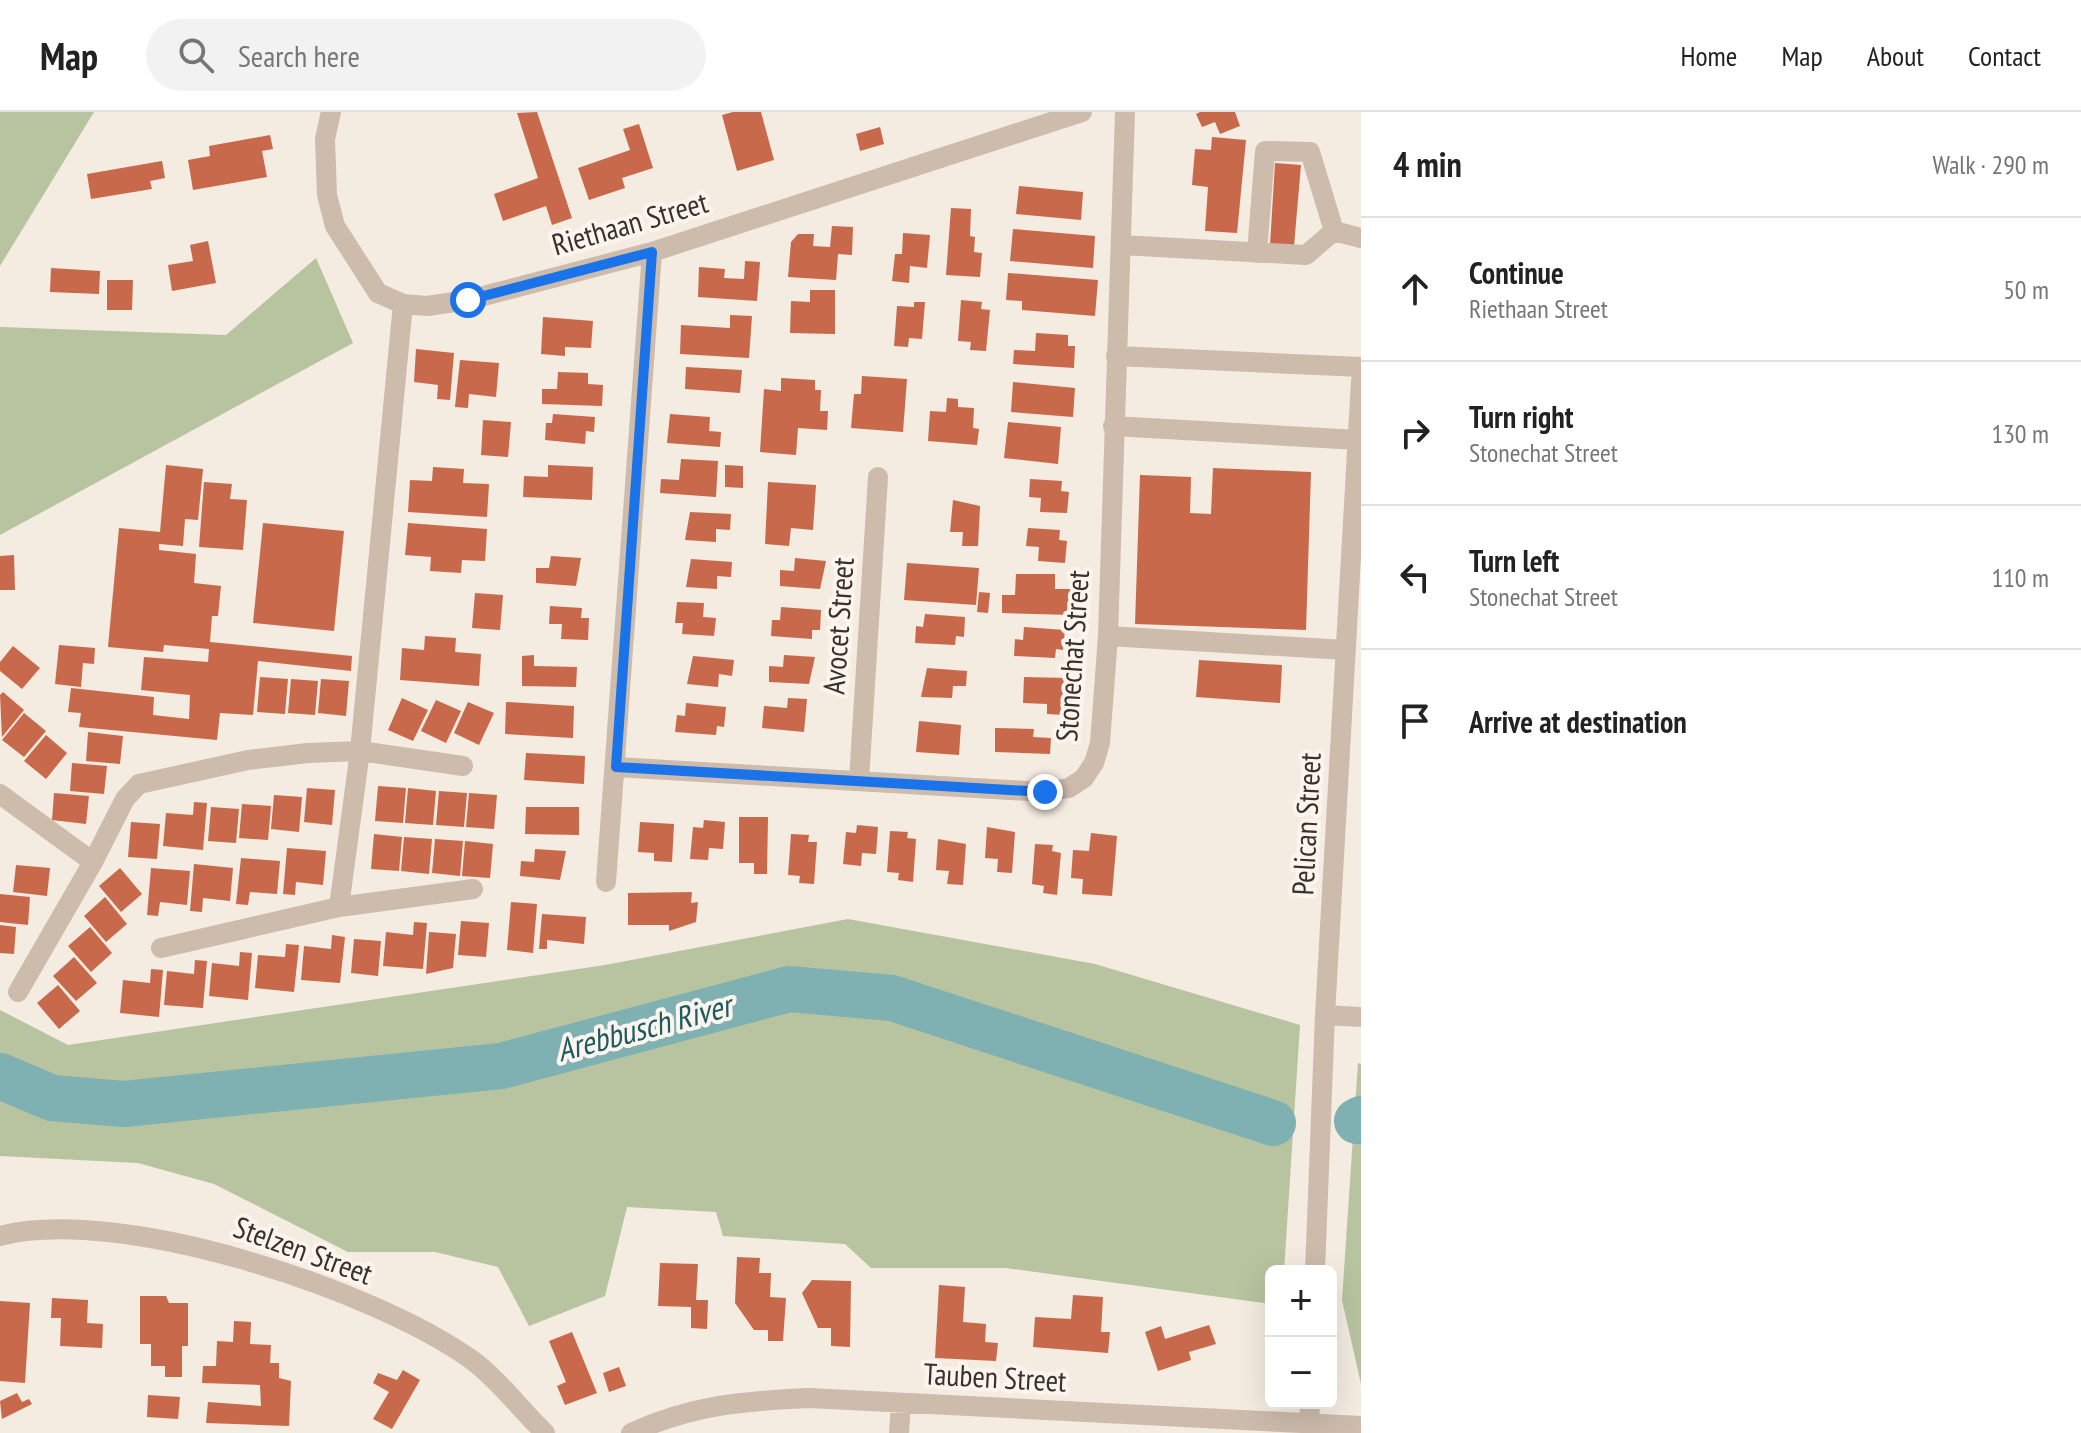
<!DOCTYPE html>
<html lang="en">
<head>
<meta charset="utf-8">
<style>
  :root { --surface:#fff; --page:#f2f2f2; --text:#222; --muted:#767676; --line:#e0e0e0 }
  body { margin:0; font-family:"PT Sans Narrow",sans-serif; background:var(--page); color:var(--text) }
  .controls { position:absolute; right:24px; bottom:24px; display:grid; overflow:hidden; border-radius:12px; box-shadow:0 8px 32px #0002 }
  .controls button { width:72px; height:72px; display:grid; place-items:center; padding:0; border:0; border-bottom:2px solid var(--line); background:var(--surface); color:var(--text); font:40px sans-serif }
  .stop { position:absolute; width:24px; height:24px; margin:-18px; border:6px solid #1a73e8; border-radius:50%; background:#fff }
  .stop.end { background:#1a73e8; border-color:#fff; box-shadow:0 2px 8px #0008 }
  .list { margin:0; padding:0; list-style:none }
  h2 { display:flex; justify-content:space-between; align-items:center; height:104px; margin:0; padding:0 32px; font-size:34px }
  h2 small { font-size:26px; font-weight:400; color:var(--muted) }
  .list li { display:grid; grid-template-columns:52px 1fr auto; gap:24px; align-items:center; box-sizing:border-box; height:144px; padding:0 32px; border-top:2px solid var(--line) }
  .list b { display:block; font-size:30px; white-space:nowrap }
  .list p { margin:0; font-size:26px; white-space:nowrap; color:var(--muted) }
  .list em { font-size:26px; font-style:normal; color:var(--muted) }
  .icon { flex:none; width:44px; height:44px; fill:none; stroke:currentColor; stroke-width:2; stroke-linecap:round; stroke-linejoin:round }
  .map { position:relative; flex:none; width:1361px; height:1321px; overflow:hidden }
  header { display:flex; align-items:center; gap:48px; box-sizing:border-box; height:112px; padding:0 40px; background:var(--surface); border-bottom:2px solid var(--line) }
  header strong { font-size:38px }
  nav { display:flex; gap:44px; margin-inline-start:auto; font-size:28px }
  .search { width:560px; height:72px; background:var(--page); display:flex; align-items:center; gap:20px; box-sizing:border-box; padding:0 28px; border-radius:44px; color:var(--muted); font-size:30px }
  main { display:flex }
  aside { flex:1; background:var(--surface) }
  .map>svg:first-child { display:block }
  .green { fill:#b8c4a0 }
  .lines { fill:none; stroke-linecap:round; stroke-linejoin:round }
  .river { stroke:#7fb0b2; stroke-width:46 }
  .building { fill:#c8694b }
  .minor { stroke:#cdbbac; stroke-width:20 }
  .route { stroke:#1a73e8; stroke-width:10 }
  .labels { text-anchor:middle; stroke-width:8; stroke-linejoin:round; paint-order:stroke }
  .street-label { font-size:30px; fill:#3b302b; stroke:#fbf5ee }
  .water-label { font-size:32px; font-style:italic; fill:#1f5a5e; stroke:#fbf5ee }
</style>
</head>
<body>
<header>
<strong>Map</strong>
<div class="search"><svg class="icon" aria-label="search" viewBox="0 0 24 24"><circle cx="10" cy="10" r="6"/><path d="M15 15l6 6"/></svg>Search here</div>
<nav><a>Home</a><a>Map</a><a>About</a><a>Contact</a></nav>
</header>
<main>
<div class="map">
<svg width="1361" height="1321" viewBox="0 0 1361 1321">
  <rect width="100%" height="100%" fill="#f4ebe1"/>
  <!-- green -->
  <path class="green" d="M0 0H94L0 154Z
    M316 146 353 231 0 423V215L226 223Z
    M848 807 1095 852 1300 913 1284 1159H1271V1192L1006 1156H871L845 1132 723 1124 716 1100 627 1095 605 1184 529 1214 498 1155 435 1140H348L214 1072 138 1051 0 1044V898L68 933 605 853Z
    M1358 951 1361 952V1272L1342 1188Z"/>
  <g class="lines">
    <!-- river -->
    <path class="river" d="M0 964 52 986 124 992 501 954 789 877 892 886 1273 1011
      M1357 1009 1361 1007"/>
  </g>
  <!-- building -->
  <path class="building" d="M537 0 572 106 552 113 546 94 503 109 494 82 538 66 517 1Z
    M733 0H761L774 48 737 59 722 3Z
    M1200 0H1235L1240 14 1220 22 1215 10 1202 15 1196 2Z
    M639 12 653 56 622 66 625 76 589 88 578 56 630 38 623 17Z
    M880 15 884 32 860 39 856 22Z
    M270 23 273 37 262 39 267 65 193 78 188 48 210 44 209 34Z
    M1212 25 1246 28 1237 121 1205 119 1208 75 1192 73 1195 37 1211 38Z
    M162 49 165 66 150 69 152 77 91 87 87 62Z
    M1275 51 1301 53 1294 134 1270 133Z
    M1019 74 1083 80 1081 108 1016 102Z
    M951 96 971 97 970 124 975 125 974 140 982 141 980 165 946 163Z
    M832 114 853 115 852 143 838 142 836 168 788 165 791 130 798 122H814L813 134 830 135Z
    M1013 117 1095 124 1093 156 1010 149Z
    M903 121 930 123 927 156 910 154 909 171 892 169 895 142H902Z
    M208 129 216 171 172 179 168 153 193 149 190 133Z
    M745 149 760 150 757 189 698 185 699 155 725 157 724 166 744 167Z
    M51 156 100 159 99 182 50 180Z
    M1008 161 1098 168 1095 204 1022 198V189L1006 188Z
    M107 168H133L132 198H107Z
    M810 178H835V222L790 221 791 189 810 190Z
    M961 188 982 190 981 197 990 198 986 239 970 238 971 230 958 229Z
    M914 190H925L922 227 909 226 908 235 894 234 897 194 914 195Z
    M730 203 752 204 749 246 680 242 681 213 730 216Z
    M543 205 593 209 591 236 565 235V244L541 242Z
    M1036 221 1068 223V234H1075L1074 256 1013 252 1014 238 1035 239Z
    M416 237 454 241 450 288 437 287 438 273 414 270Z
    M460 248 499 251 496 285 469 282 468 296 455 295Z
    M686 255 742 258 740 281 685 277Z
    M558 260 588 261V272L603 273 602 294 542 292V277H557Z
    M862 264 907 267 903 320 851 316 854 282H861Z
    M781 266 815 268V278H821L820 299H828L827 318 798 316 796 343 760 340 764 277 781 279Z
    M1013 270 1075 276 1073 305 1011 300Z
    M947 286 958 287V295L974 296 973 316 979 317 977 333 928 329 930 299 946 300Z
    M553 302 595 305 594 320 586 319 585 332 545 328 546 311H552Z
    M670 302 710 305 709 319 721 320 720 335 667 331Z
    M483 308 511 310 508 345 481 343Z
    M1008 310 1061 315 1058 352 1004 346Z
    M681 347 718 349 716 385 660 381 661 367 679 368Z
    M166 353 203 357 198 408 185 407 183 434 159 432V438L196 442 194 471 221 474 218 504H212L210 530 352 544 351 559 258 549 253 603 220 601 217 628 79 615 81 601 68 600 71 576 154 585 153 603 189 607 190 583 141 578 144 545 208 550 209 537 164 533 163 540 108 535 119 416 160 420Z
    M548 353 593 355 592 388 523 385 524 364 548 365Z
    M725 353 743 354V376L725 375Z
    M433 355 464 357 463 371 489 372 487 405 408 400 410 368 432 369Z
    M1213 356 1311 360 1306 518 1135 512 1140 363 1191 365 1190 401 1211 402Z
    M1030 367 1062 369 1061 379 1069 380 1067 401 1040 400 1041 386 1029 385Z
    M204 370 232 372 230 387 247 388 243 438 199 435Z
    M768 370 816 373 813 418 791 416 789 434 765 432Z
    M953 388 980 394 978 434H962L963 420H950Z
    M690 400 731 402 730 418 716 417V430L685 428Z
    M263 411 344 419 334 519 253 511Z
    M408 411 487 417 485 449 462 448 461 461 430 459 431 445 405 443Z
    M1028 416 1060 418 1059 428 1067 429 1065 451 1038 449 1039 435 1026 434Z
    M14 443 15 478H0V444Z
    M551 444 581 446 576 474 536 471V456H549Z
    M795 446 826 449 820 477 780 474V458L794 459Z
    M691 447 732 450 731 465 717 464V477L686 475Z
    M907 451 979 456 976 493 904 488Z
    M1016 462H1055V477H1072L1071 503 1002 501V483H1015Z
    M979 480 990 481 988 501 977 500Z
    M475 481 503 483 500 518 472 516Z
    M677 490 704 491 703 505 716 506 714 524 682 522 683 511H675Z
    M550 494 582 496 581 506H589L588 528 561 527 562 512H549Z
    M781 495 821 498 820 518H812V527L771 524 772 508H780Z
    M925 502 965 505 964 525 956 524 955 533 915 531 916 514 923 515Z
    M1024 515 1065 518 1063 538 1056 537 1055 546 1014 544 1015 527 1023 528Z
    M425 524 456 526 455 540 481 542 479 574 400 568 402 536 424 538Z
    M59 533 95 536 94 552 83 551 81 575 55 572Z
    M13 534 40 556 22 577 0 559V550Z
    M534 543V554L577 555 576 575 522 574V544Z
    M784 543 815 545 809 572 769 570V554L783 555Z
    M693 544 734 548 732 564 719 562 718 575 687 572Z
    M1199 548 1282 553 1280 591 1196 585Z
    M927 556 967 559 966 574H953L952 586 921 585Z
    M260 565 288 567 285 602 257 600Z
    M1024 565 1067 566 1065 603 1047 602V592L1023 591Z
    M291 567 318 569 315 603 288 601Z
    M321 567 349 569 346 604 318 601Z
    M3 580 24 598 2 625 0 583Z
    M402 586 428 598 413 629 388 618Z
    M788 586 807 587 804 620 762 616 764 594 787 596Z
    M436 588 461 599 446 631 421 619Z
    M468 590 494 601 479 633 454 621Z
    M506 590 574 594 573 626 505 622Z
    M686 591 726 595 724 615 717 614 716 623 675 620 677 603 685 604Z
    M24 601 46 619 24 645 2 628Z
    M919 609 961 613 959 643 916 640Z
    M995 616 1034 617 1033 625 1051 626 1050 642 995 640Z
    M88 620 123 624 120 652 86 649Z
    M46 623 67 641 46 667 24 649Z
    M526 641 585 644 584 672 524 668Z
    M72 651 107 654 104 682 70 679Z
    M378 674 406 676 403 711 375 709Z
    M307 676 335 678 332 713 304 710Z
    M408 676 436 679 433 713 405 711Z
    M439 679 467 681 464 715 436 713Z
    M54 681 89 684 86 712 52 708Z
    M469 681 497 683 494 717 466 715Z
    M274 683 302 685 299 720 271 717Z
    M194 690 207 691 203 738 163 734 166 701 193 703Z
    M242 692 271 694 268 728 239 726Z
    M211 695 239 697 236 731 208 729Z
    M526 695H579V723L525 722Z
    M739 705H768L767 762H754V751H739Z
    M704 708 725 710 723 737 709 736 708 748 690 747 693 715 703 716Z
    M131 710 160 712 157 747 128 745Z
    M640 710 674 712 672 750 654 749V741L638 740Z
    M857 713 878 715 876 742 862 741 861 754 843 752 846 720 856 721Z
    M987 715 1015 720 1012 761 997 760 998 747 985 746Z
    M890 719 908 720 907 726 916 727 913 770 898 768 899 761 887 760Z
    M1091 721 1117 724 1112 784 1082 782 1083 767 1071 766 1073 738 1089 739Z
    M374 722 402 725 399 759 371 757Z
    M791 722 809 723 808 730H817L814 772 799 771 800 764 788 763Z
    M404 725 432 727 429 762 401 759Z
    M435 727 463 729 460 764 432 761Z
    M938 727 966 732 963 773 947 772 949 759 936 758Z
    M465 729 493 732 490 766 462 764Z
    M1035 732 1053 733 1052 739 1061 741 1057 783 1043 781 1044 774 1032 772Z
    M287 736 326 739 323 773 296 770 295 783 283 782Z
    M535 737 566 739 560 768 520 764 521 749 534 750Z
    M241 746 280 749 277 782 250 780 248 793 236 792Z
    M194 752 233 756 230 789 203 786 202 800 190 799Z
    M16 753 50 756 47 784 13 780Z
    M120 756 142 782 121 800 99 774Z
    M151 756 190 759 187 793 160 790 158 804 147 803Z
    M692 780 691 791 698 790 696 810 669 819V813H628V781Z
    M0 782 30 785 28 813 0 810Z
    M105 785 127 812 106 830 84 804Z
    M511 790 537 792 533 841 507 838Z
    M542 802 586 805 584 832 547 828V837H539Z
    M461 809 489 811 486 845 458 843Z
    M414 810 427 811 423 857 383 854 386 820 413 823Z
    M0 813 16 815 14 842 0 841Z
    M90 815 112 841 91 860 68 834Z
    M429 820 456 822 453 856 426 862Z
    M332 823 345 825 340 871 301 868 304 834 331 837Z
    M354 827 381 829 378 864 351 861Z
    M286 832 299 833 294 880 255 876 258 843 285 845Z
    M240 840 252 841 248 888 209 884 212 851 239 854Z
    M74 845 97 871 76 889 53 864Z
    M195 848 207 849 203 896 164 893 167 859 194 862Z
    M151 857 163 858 159 905 120 901 123 868 150 871Z
    M58 873 80 899 59 917 37 891Z
    M737 1145 760 1146 759 1161H771L770 1185 786 1186 783 1229H768V1218H754L735 1191Z
    M660 1151 698 1152 696 1188H708L707 1217 691 1216V1195L658 1194Z
    M812 1168 851 1169 850 1235 831 1234V1216H818L802 1181Z
    M939 1173 965 1175 963 1210 986 1212 985 1230 998 1231 996 1249 935 1246Z
    M1073 1183 1103 1185 1101 1220H1110L1108 1241 1033 1235 1035 1205 1071 1207Z
    M140 1184H166L169 1191H188V1234H182V1265H165V1254H151V1232H140Z
    M52 1186 88 1188 87 1211 103 1212 102 1236 60 1234 61 1206H51Z
    M0 1189 30 1191 25 1271 0 1269Z
    M234 1209 251 1210 250 1232 271 1233 270 1251H279V1266L291 1269 289 1314 206 1311 208 1290 261 1294 260 1273 202 1271 203 1254H216L217 1229 233 1230Z
    M1209 1213 1216 1232 1189 1240 1191 1248 1158 1259 1145 1220 1161 1214 1165 1227Z
    M572 1220 597 1281 565 1293 557 1274 566 1270 549 1229Z
    M619 1255 626 1274 609 1280 603 1261Z
    M403 1258 420 1268 392 1317 373 1307 389 1280 373 1271 378 1261 397 1268Z
    M17 1281 22 1290 29 1287 32 1292 2 1307 0 1289Z
    M148 1283 180 1285 178 1307 147 1305Z"/>
  <g class="lines">
    <!-- minor -->
    <path class="minor" d="M331 0 325 27 327 83 335 114 378 181 403 192 427 194 468 188 652 140 1082 0
      M1334 119 1361 126
      M1121 133 1306 143 1334 119 1310 40 1265 39 1257 141
      M1116 244 1361 255
      M1113 314 1358 328
      M1108 524 1346 538
      M616 655 1045 680 1069 676 1084 666 1094 651 1100 631 1108 524 1125 0
      M859 668 878 365
      M0 682 93 750
      M606 770 652 140
      M339 795 360 639 403 192
      M161 836 339 795 473 777
      M18 880 93 750 125 687 139 672 248 648 308 641 360 639 463 654
      M1325 903 1361 905
      M0 1124C119 1093 373 1177 472 1248 498 1267 521 1298 545 1321
      M1315 1159 1325 903 1361 269
      M1309 1312 1310 1291
      M631 1321C692 1293 743 1289 809 1286L1361 1314
      M899 1321 901 1291"/>
  </g>
  <g class="lines">
    <!-- route -->
    <path class="route" d="M468 188 652 140 616 655 1045 680"/>
  </g>
  <g class="labels">
    <!-- street labels -->
    <g class="street-label">
      <text transform="translate(630 112) rotate(-16)" y="10">Riethaan Street</text>
      <text transform="translate(839 514) rotate(-86)" y="10">Avocet Street</text>
      <text transform="translate(1073 544) rotate(-86)" y="10">Stonechat Street</text>
      <text transform="translate(1307 712) rotate(-87)" y="10">Pelican Street</text>
      <text transform="translate(303 1139) rotate(20)" y="10">Stelzen Street</text>
      <text transform="translate(995 1266) rotate(3)" y="10">Tauben Street</text>
    </g>
    <!-- water labels -->
    <g class="water-label">
      <text transform="translate(644 916) rotate(-15)" y="11">Arebbusch River</text>
    </g>
  </g>
</svg>
<div class="controls">
<button>+</button>
<button>−</button>
</div>
<div class="stop" style="left:468px;top:188px"></div>
<div class="stop end" style="left:1045px;top:680px"></div>
</div>
<aside>
<h2>4 min<small>Walk · 290 m</small></h2>
<ul class="list">
<li><svg class="icon" aria-label="ahead" viewBox="0 0 24 24"><path d="M12 20V5M6 11l6-6 6 6"/></svg><div><b>Continue</b><p>Riethaan Street</p></div><em>50 m</em></li>
<li><svg class="icon" aria-label="right" viewBox="0 0 24 24"><path d="M7 20v-9h11M14 6l5 5-5 5"/></svg><div><b>Turn right</b><p>Stonechat Street</p></div><em>130 m</em></li>
<li><svg class="icon" aria-label="left" viewBox="0 0 24 24"><path d="M17 20v-9H6M10 6l-5 5 5 5"/></svg><div><b>Turn left</b><p>Stonechat Street</p></div><em>110 m</em></li>
<li><svg class="icon" aria-label="arrive" viewBox="0 0 24 24"><path d="M6 21V4h12l-3 4 3 4H6"/></svg><div><b>Arrive at destination</b></div></li>
</ul>
</aside>
</main>
</body>
</html>
